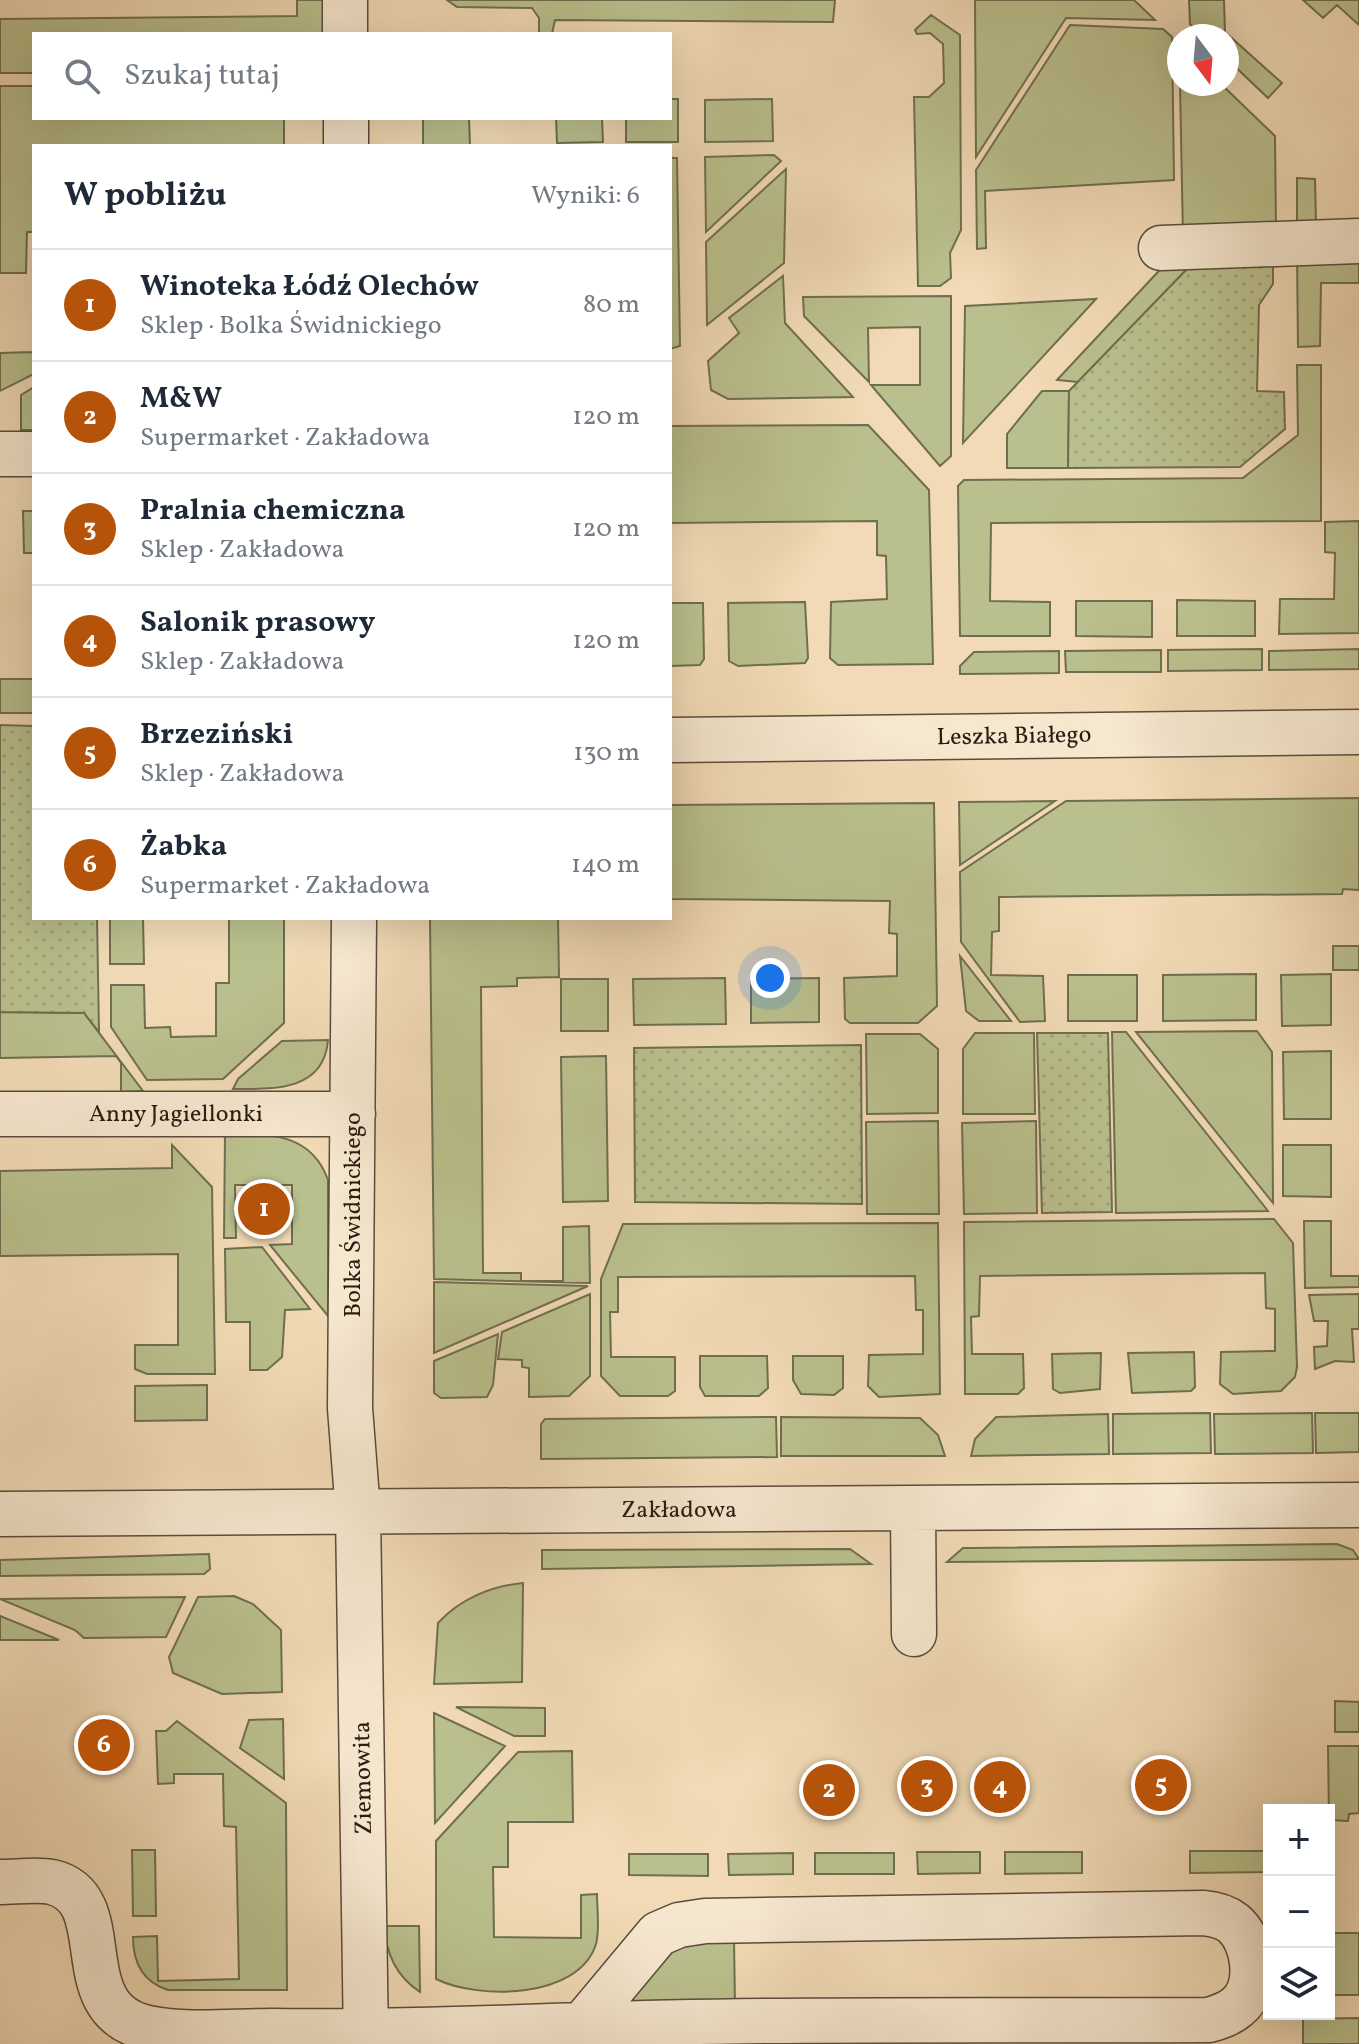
<!DOCTYPE html>
<html lang="pl">
<head>
<meta charset="utf-8">
<style>
  :root { --surface:#fff; --page:#f2f2f3; --text:#1f2937; --muted:#747a83; --line:#e0e1e3; --accent:#b45309 }
  body { margin:0; font-family:Vollkorn,serif; background:var(--page); color:var(--text) }
  .controls { position:absolute; right:24px; bottom:24px; display:grid; overflow:hidden; border-radius:0px; box-shadow:0 8px 32px #0002 }
  .controls button { width:72px; height:72px; display:grid; place-items:center; padding:0; border:0; border-bottom:2px solid var(--line); background:var(--surface); color:var(--text); font:40px sans-serif }
  .compass { position:absolute; left:1167px; top:24px; width:72px; height:72px; border-radius:50%; background:var(--surface); box-shadow:0 8px 32px #0002; rotate:164deg }
  .you { position:absolute; left:770px; top:978px; width:28px; height:28px; margin:-20px; border:6px solid #fff; border-radius:50%; background:#1a73e8; box-shadow:0 0 0 12px #1a73e833 }
  .badge { display:grid; place-items:center; width:52px; height:52px; border-radius:50%; background:var(--accent); color:#fff; font-size:26px; font-weight:700 }
  .pin { position:absolute; translate:-50% -50%; border:4px solid #fff; box-shadow:0 2px 8px #0006 }
  .list { margin:0; padding:0; list-style:none }
  h2 { display:flex; justify-content:space-between; align-items:center; height:104px; margin:0; padding:0 32px; font-size:34px }
  h2 small { font-size:26px; font-weight:400; color:var(--muted) }
  .list li { display:grid; grid-template-columns:52px 1fr auto; gap:24px; align-items:center; box-sizing:border-box; height:112px; padding:0 32px; border-top:2px solid var(--line) }
  .list b { display:block; font-size:30px; white-space:nowrap }
  .list p { margin:0; font-size:26px; white-space:nowrap; color:var(--muted) }
  .list em { font-size:26px; font-style:normal; color:var(--muted) }
  .icon { flex:none; width:44px; height:44px; fill:none; stroke:currentColor; stroke-width:2; stroke-linecap:round; stroke-linejoin:round }
  .map { position:relative; flex:none; width:1359px; height:2044px; overflow:hidden }
  .search { position:absolute; background:var(--surface); box-shadow:0 8px 32px #0002; left:32px; top:32px; width:640px; height:88px; display:flex; align-items:center; gap:20px; box-sizing:border-box; padding:0 28px; border-radius:0px; color:var(--muted); font-size:30px }
  .panel { position:absolute; background:var(--surface); box-shadow:0 8px 32px #0002; left:32px; top:144px; width:640px; height:776px; border-radius:0px }
  .map>svg:first-child { display:block }
  .grass { fill:#bac08d; stroke:#706e50; stroke-width:2 }
  .park { fill:url(#park-dots); stroke:#706e50; stroke-width:2 }
  .lines { fill:none; stroke-linecap:round; stroke-linejoin:round }
  .minor-casing { stroke:#5a4c3b; stroke-width:47 }
  .minor { stroke:#f6e7cf; stroke-width:44 }
  .labels { text-anchor:middle; stroke-width:6; stroke-linejoin:round; paint-order:stroke }
  .street-label { font-size:24px; fill:#271d12; stroke:#f6e7cf }
</style>
</head>
<body>
<div class="map">
<svg width="1359" height="2044" viewBox="0 0 1359 2044">
  <defs>
    <pattern id="park-dots" width="8" height="8" patternUnits="userSpaceOnUse" patternTransform="scale(2)"><rect width="8" height="8" fill="#bac08d"/><path d="M2 2h.1M6 6h.1" fill="none" stroke="#a0a579" stroke-width="1.8" stroke-linecap="round"/></pattern>
  </defs>
  <rect width="100%" height="100%" fill="#f1dab5"/>
  <filter id="stains"><feTurbulence type="fractalNoise" baseFrequency=".0025" numOctaves="4"/><feColorMatrix values="0 0 0 0 .2 0 0 0 0 .09 0 0 0 0 .02 0 0 0 .5 -.17"/></filter>
  <radialGradient id="worn" r=".72"><stop offset=".6" stop-color="#630" stop-opacity="0"/><stop offset="1" stop-color="#630" stop-opacity=".3"/></radialGradient>
  <!-- grass -->
  <path class="grass" d="M297 0H324L327 34H34V73H0V19L297 16Z
    M447 0H835L833 22 555 20 552 34H539V18L532 8 457 7Z
    M975 0H1134L1155 20 1066 18 976 157Z
    M1189 0H1224L1225 32 1282 83 1268 98 1227 59V36H1203L1190 24Z
    M1303 0H1359V25L1337 5 1323 18Z
    M931 15 960 35 961 230 950 253 951 278 940 286H918L914 97H929L944 83 943 44 930 33 917 34 915 30Z
    M1070 25 1163 29 1172 37 1174 180 985 191 986 248 977 249 976 170Z
    M1180 84H1221L1275 136 1276 231 1183 237Z
    M0 86H34V118H284V146H34V232H27L26 273H0Z
    M670 99H678V142H626V118H670Z
    M772 99 773 141 705 142V100Z
    M423 118H469L470 146H423Z
    M556 118H602L603 142 557 143Z
    M774 155 781 161 706 232 705 157Z
    M670 158H677L680 346 670 349Z
    M786 169 784 263 707 325 706 242Z
    M1297 178 1315 179 1316 222H1297Z
    M1297 253H1359V283H1321L1320 346 1298 347Z
    M1170 259 1190 266 1078 382 1057 380Z
    M783 276 785 323 853 397 728 399 711 390 708 361 739 333 729 318Z
    M951 296V456L940 466 871 385H920V327L868 328 869 382 804 316 803 297Z
    M1096 299 963 443 965 306Z
    M34 313V374L0 391V353L33 352Z
    M1297 365H1321V521L991 523 990 601 1050 602V636H960L958 486 964 480 1243 478 1298 435Z
    M34 387V430H21V395Z
    M1042 391H1069L1068 468H1007V434Z
    M868 425 929 490 933 664 838 665 830 658 831 602 887 599 886 556 877 555V521L670 523V426Z
    M23 511H34V553H24Z
    M1359 521V633L1279 634 1280 599H1334L1335 553 1325 552V522Z
    M1177 600 1255 601V636H1177Z
    M1076 601H1152V637L1076 636Z
    M805 602 808 658 805 663 738 666 729 661 728 603Z
    M670 603H703L704 659 700 665 670 666Z
    M1262 649V670L1168 671V650Z
    M1359 649V669L1269 670V651Z
    M1161 650V672H1066L1065 651Z
    M1059 651V673L960 674V666L974 652Z
    M0 679H34V713H0Z
    M1359 798V890L1343 889 1342 894 999 897V931L992 932 991 975 1043 976 1045 1021 1020 1022 961 942 960 872 1066 801Z
    M1055 801 960 865 959 802Z
    M934 803 937 1006 918 1023H850L845 1019 844 978 897 976V934L889 933 890 901 670 899V805Z
    M110 918H143L144 964H110Z
    M229 918H284V1023L223 1079 147 1080 111 1027V985H144L145 1028 170 1027 171 1037 216 1036V983H229Z
    M430 918H558L559 977 517 978V986L481 987 483 1273H521V1281H563V1227L589 1226 590 1283 434 1279Z
    M1333 946H1359V970H1333Z
    M960 956 1011 1021H979L966 1011Z
    M1256 974V1020L1163 1021V975Z
    M1331 974V1025L1282 1026 1281 975Z
    M1068 975H1137V1021H1068Z
    M725 978 726 1024 634 1025 633 979Z
    M819 978V1022L751 1023V979Z
    M561 979H608V1031H561Z
    M0 1012 84 1013 143 1091 121 1092V1063L116 1056 0 1058Z
    M1257 1031 1272 1052 1273 1203 1136 1032Z
    M1112 1032H1126L1268 1211 1116 1213Z
    M975 1033H1034L1035 1114H963V1049Z
    M866 1034H920L938 1049V1113L867 1114Z
    M328 1040C324 1092 272 1089 233 1089L238 1079 282 1041Z
    M1331 1051V1119H1284L1283 1052Z
    M606 1056 608 1201 563 1202 561 1057Z
    M938 1121 939 1214H867L866 1122Z
    M1036 1121 1037 1213 964 1214 962 1123Z
    M225 1133C268 1134 311 1132 328 1180V1316L270 1245 292 1244V1185H235L236 1238H224Z
    M172 1145 212 1187 215 1374H147L135 1369V1345H178V1254L0 1256V1171L172 1168Z
    M1283 1145H1331V1197L1283 1196Z
    M1274 1219 1293 1243 1297 1367 1295 1377 1281 1391 1233 1394 1220 1384 1221 1352 1275 1351V1309L1266 1308 1265 1273 980 1276 979 1316 971 1317 972 1354H1023L1024 1388 1018 1394H965L964 1222Z
    M1304 1221H1331V1276H1359V1287L1305 1288Z
    M938 1223 940 1394 879 1397 868 1386 869 1355 923 1354V1310H916L915 1276 618 1277V1312H610L611 1357H675V1391L668 1396H620L601 1376V1279L623 1224Z
    M262 1247 310 1309 285 1310 282 1357 267 1370H250V1322H226L225 1249Z
    M434 1282 588 1286 434 1353Z
    M590 1294V1376L569 1396 529 1397V1368L522 1367V1360L498 1359 502 1332Z
    M1359 1294V1329H1352L1354 1362 1335 1361 1315 1369 1314 1347 1327 1346 1328 1321H1314L1309 1295Z
    M498 1334 493 1385 487 1397 441 1398 434 1393V1361Z
    M1194 1352 1195 1387 1191 1391 1132 1393 1128 1353Z
    M1101 1353 1100 1389 1060 1393 1053 1389 1052 1354Z
    M700 1356H767L768 1388 759 1396H705L700 1387Z
    M793 1356H843V1388L834 1395 801 1394 793 1380Z
    M207 1385V1420L135 1421V1386Z
    M1210 1413 1211 1453 1113 1454V1414Z
    M1312 1413 1313 1453 1215 1454 1214 1414Z
    M1315 1413H1359V1452L1316 1453Z
    M1108 1414 1109 1454 971 1456 975 1439 996 1417Z
    M776 1417 777 1457 541 1459V1424L545 1419Z
    M781 1417 920 1418 938 1435 945 1456H781Z
    M1337 1544 1353 1550 1359 1559 947 1562 963 1548H971Z
    M850 1549 871 1564 542 1569V1550Z
    M209 1554 210 1569 204 1574 0 1576V1560Z
    M523 1583 522 1682 434 1684 438 1623C460 1599 491 1586 523 1583Z
    M234 1596 253 1604 281 1630 282 1692 222 1694 173 1673 169 1657 198 1597Z
    M185 1597 166 1637 84 1638 75 1630 0 1599Z
    M0 1616 59 1640H0Z
    M1335 1701 1359 1702V1732H1335Z
    M456 1707 545 1708V1736H514Z
    M434 1713 505 1746 435 1823Z
    M283 1719 284 1779 240 1748 249 1720Z
    M177 1721 286 1803 287 1990H168C143 1982 133 1962 133 1937L157 1936 158 1981 239 1979 236 1827 224 1826 223 1774H174V1783L158 1784 156 1731H166Z
    M1328 1746H1359V1813L1349 1814 1348 1821 1329 1820Z
    M572 1751 573 1822H508V1867H493L494 1937 581 1938V1895L597 1894C597 1910 600 1929 596 1944 579 1999 479 2000 436 1979V1841L518 1752Z
    M132 1850H155L156 1916H133Z
    M1190 1851H1268V1872L1190 1873Z
    M917 1852H980V1873L918 1874Z
    M1005 1852H1082V1873L1005 1874Z
    M793 1853V1874L729 1875 728 1854Z
    M815 1853H894V1874H815Z
    M629 1854H708V1876L629 1875Z
    M385 1926H419L420 1992C397 1977 385 1953 385 1926Z
    M1329 1933H1359V1995H1329Z
    M734 1937 735 2007H628L645 1980 675 1945Z
    M1359 2018V2044H1303V2019Z"/>
  <!-- park -->
  <path class="park" d="M1273 263V284L1259 305 1257 391 1284 392 1285 429 1240 467 1068 468 1069 391 1190 266Z
    M0 725 34 726V918H97L99 1032 84 1013 0 1012Z
    M1037 1033H1108L1112 1212 1042 1213Z
    M861 1045 862 1204 635 1202 634 1048Z"/>
  <g class="lines">
    <defs>
      <path id="minor" d="M345 0V34
        M346 118V146
        M1161 248 1359 241
        M0 454H34
        M670 740 1359 732
        M354 918 350 1408 358 1512 366 2044
        M0 1114H353
        M913 1508 914 1634
        M0 1514 1359 1505
        M0 1882C16 1882 37 1879 52 1882 122 1899 62 2010 148 2028 187 2036 232 2031 272 2031 375 2032 477 2029 580 2025 789 2018 999 2021 1209 2020 1219 2017 1229 2014 1237 2007 1261 1988 1255 1941 1233 1923 1224 1916 1214 1914 1203 1913L705 1921 679 1925 658 1934 582 2025"/>
    </defs>
    <!-- minor casing -->
    <use href="#minor" class="minor-casing"/>
    <!-- minor -->
    <use href="#minor" class="minor"/>
  </g>
  <g class="labels">
    <!-- street labels -->
    <g class="street-label">
      <text transform="translate(1014 735) rotate(-1)" y="8">Leszka Białego</text>
      <text x="176" y="1121">Anny Jagiellonki</text>
      <text transform="translate(352 1215) rotate(-90)" y="8">Bolka Świdnickiego</text>
      <text x="679" y="1517">Zakładowa</text>
      <text transform="translate(362 1778) rotate(-91)" y="8">Ziemowita</text>
    </g>
  </g>
  <rect width="100%" height="100%" filter="url(#stains)"/>
  <rect width="100%" height="100%" fill="url(#worn)"/>
</svg>
<div class="controls">
<button>+</button>
<button>−</button>
<button><svg class="icon" aria-label="layers" viewBox="0 0 24 24"><path d="M12 4l9 5-9 5-9-5zM3 14l9 5 9-5"/></svg></button>
</div>
<svg class="compass" viewBox="-18 -18 36 36"><path d="M0-13l5 13h-10z" fill="#e53935"/><path d="M0 13l5-13h-10z" fill="#747a83"/></svg>
<div class="you"></div>
<div class="pin badge" style="left:264px;top:1209px">1</div>
<div class="pin badge" style="left:829px;top:1790px">2</div>
<div class="pin badge" style="left:927px;top:1786px">3</div>
<div class="pin badge" style="left:1000px;top:1787px">4</div>
<div class="pin badge" style="left:1161px;top:1785px">5</div>
<div class="pin badge" style="left:104px;top:1745px">6</div>
<div class="search"><svg class="icon" aria-label="search" viewBox="0 0 24 24"><circle cx="10" cy="10" r="6"/><path d="M15 15l6 6"/></svg>Szukaj tutaj</div>
<section class="panel">
<h2>W pobliżu<small>Wyniki: 6</small></h2>
<ul class="list">
<li><span class="badge">1</span><div><b>Winoteka Łódź Olechów</b><p>Sklep · Bolka Świdnickiego</p></div><em>80 m</em></li>
<li><span class="badge">2</span><div><b>M&amp;W</b><p>Supermarket · Zakładowa</p></div><em>120 m</em></li>
<li><span class="badge">3</span><div><b>Pralnia chemiczna</b><p>Sklep · Zakładowa</p></div><em>120 m</em></li>
<li><span class="badge">4</span><div><b>Salonik prasowy</b><p>Sklep · Zakładowa</p></div><em>120 m</em></li>
<li><span class="badge">5</span><div><b>Brzeziński</b><p>Sklep · Zakładowa</p></div><em>130 m</em></li>
<li><span class="badge">6</span><div><b>Żabka</b><p>Supermarket · Zakładowa</p></div><em>140 m</em></li>
</ul>
</section>
</div>
</body>
</html>
